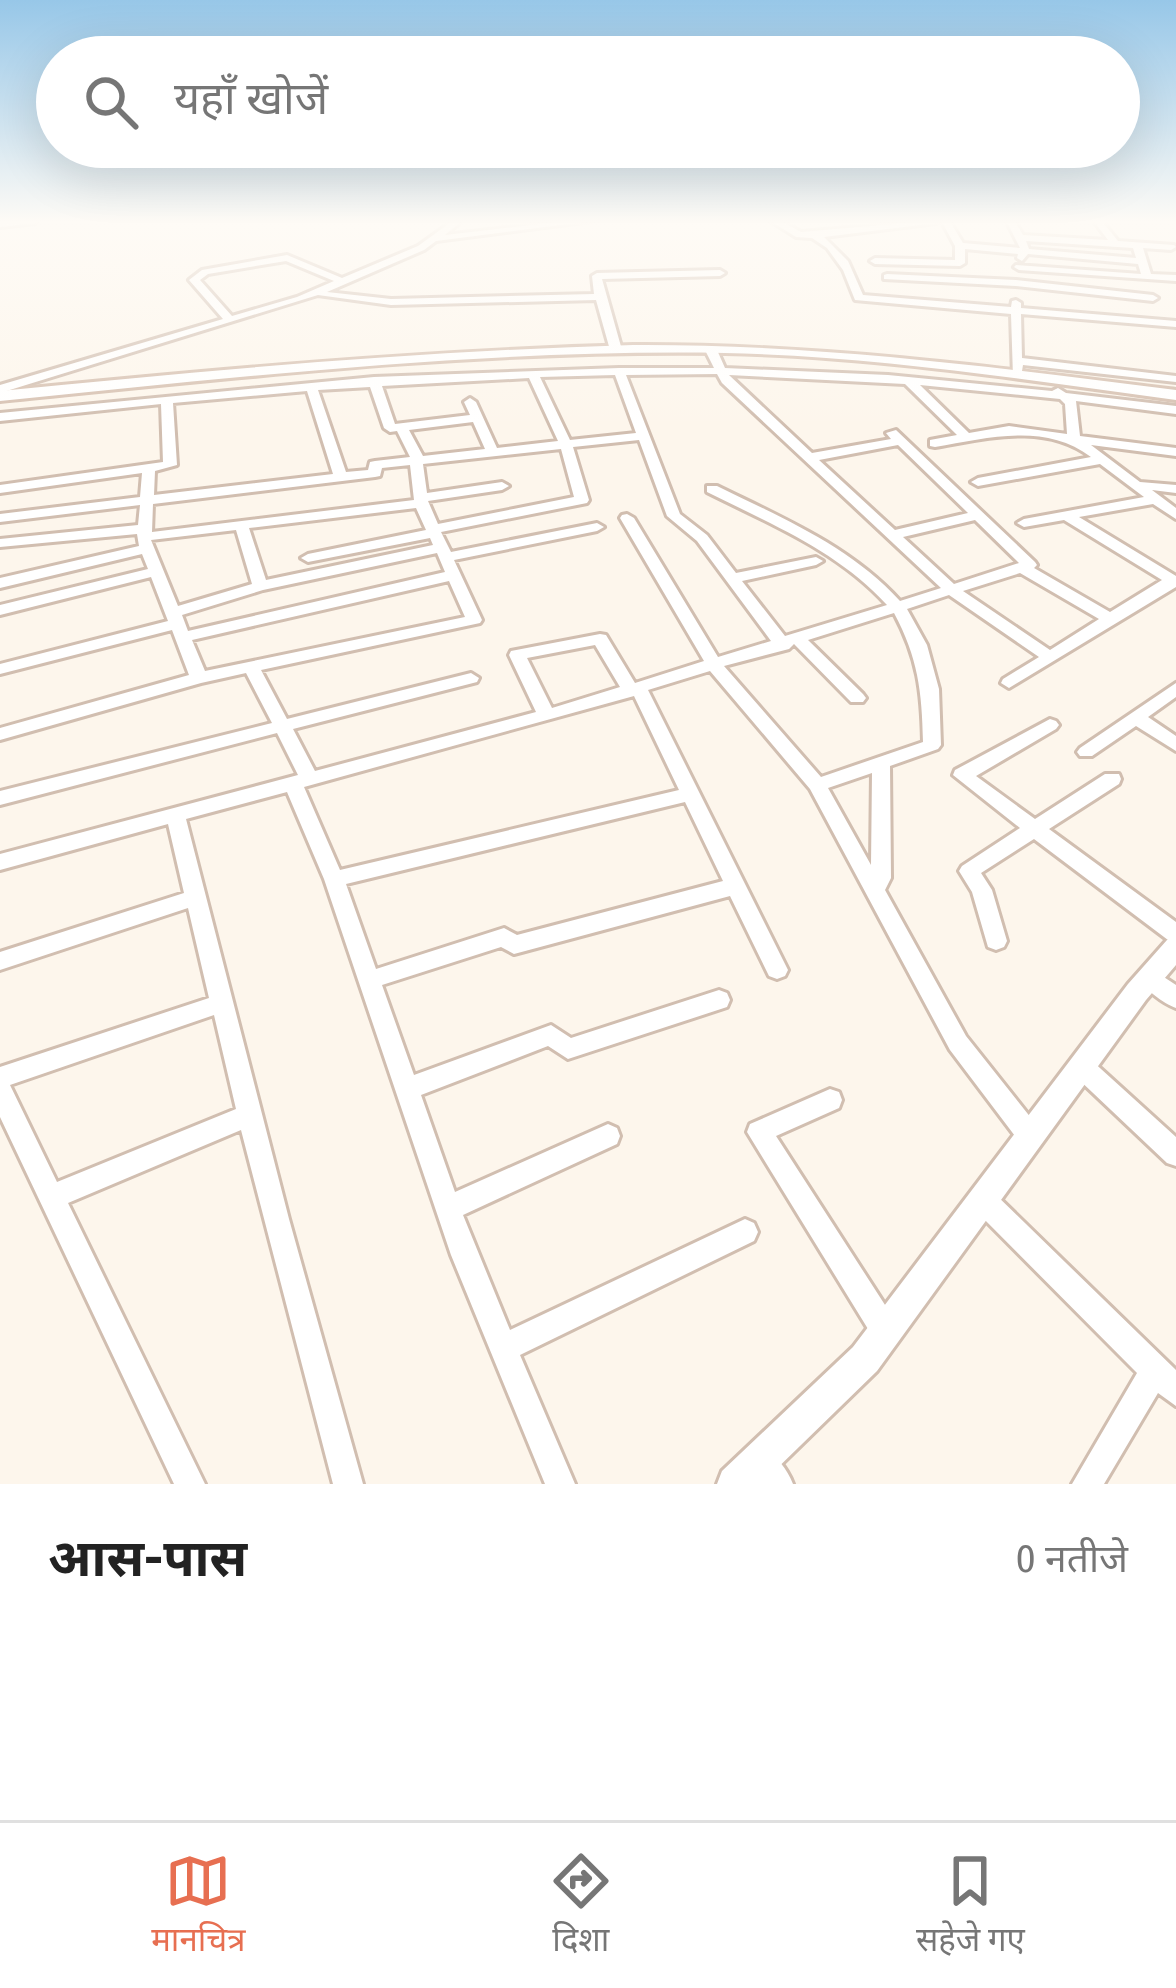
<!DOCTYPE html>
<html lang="hi">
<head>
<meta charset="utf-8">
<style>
  :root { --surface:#fff; --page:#f2f2f2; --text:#222; --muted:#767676; --line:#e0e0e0; --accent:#e76f51 }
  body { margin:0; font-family:"Fira Sans Condensed","Noto Sans Devanagari",sans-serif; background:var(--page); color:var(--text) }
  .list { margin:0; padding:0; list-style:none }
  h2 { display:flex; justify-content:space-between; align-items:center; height:156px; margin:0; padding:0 48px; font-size:51px }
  h2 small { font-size:39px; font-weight:400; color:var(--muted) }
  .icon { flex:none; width:66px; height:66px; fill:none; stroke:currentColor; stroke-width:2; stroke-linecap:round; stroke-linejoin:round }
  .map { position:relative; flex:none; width:1176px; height:1484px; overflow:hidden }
  .search { position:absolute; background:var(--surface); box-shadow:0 12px 48px #0002; left:36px; right:36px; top:36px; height:132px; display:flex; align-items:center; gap:30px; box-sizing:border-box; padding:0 42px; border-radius:66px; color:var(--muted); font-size:45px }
  .sheet { height:336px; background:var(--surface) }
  nav { display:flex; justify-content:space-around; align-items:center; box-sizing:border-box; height:168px; border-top:3px solid var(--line); background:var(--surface); font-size:33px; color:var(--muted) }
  nav a { display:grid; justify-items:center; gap:6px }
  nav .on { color:var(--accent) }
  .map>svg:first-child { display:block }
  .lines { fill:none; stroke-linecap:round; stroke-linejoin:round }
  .minor-casing { stroke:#d1beb0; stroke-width:6 }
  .tertiary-casing { stroke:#d1beb0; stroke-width:6 }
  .secondary-casing { stroke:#d6c0b0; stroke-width:6 }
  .minor { fill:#fff; fill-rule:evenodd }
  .tertiary { fill:#fff; fill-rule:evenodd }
  .secondary { fill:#fff; fill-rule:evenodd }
</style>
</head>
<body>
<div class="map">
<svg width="1176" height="1484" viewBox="0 0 1176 1484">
  <rect width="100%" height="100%" fill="#fdf6ec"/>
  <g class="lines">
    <defs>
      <path id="minor" d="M39 220 35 223 0 227V221Z
        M454 220H463L445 235 575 220H599L436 241 424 250 327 292 391 299 594 294 592 276 597 273 720 270 725 273 720 276 602 279 622 350 616 353 610 350 596 300 391 305 318 295 0 393V385L223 319 189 280 202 270 287 255 342 278 418 246ZM286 261 334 281 297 297 232 316 200 280 208 274Z
        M769 220H779L801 232 940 220 936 223 824 237 848 261 863 295 1011 307 1012 301 1016 300 1021 303V308L1176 321V327L1021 314 1022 358 1176 376V382L1023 365 1021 377H1013L1011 314 855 300 843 270 827 248 812 238 796 237Z
        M941 220H949L963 243 1020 248 1006 220H1014L1023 235 1108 240 1093 220H1101L1118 241 1174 245 1176 247 1171 250 1143 248 1151 274 1176 275V281L1019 270 1014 267 1016 265 1141 274 1138 264 1028 254 1022 261 1017 258 1018 254 965 249V263L960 266 875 264 870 261 875 258 955 260V246ZM1026 241 1133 248 1136 258 1029 249Z
        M887 274 1016 280 1153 295 1158 298 1153 301 1016 286 884 279V275Z
        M711 347 717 350 725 368 888 375 1052 391 1058 388 1066 393 1176 406V414L1076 401 1080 436 1176 448V456L1091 445 1140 482 1176 485V493L1152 490 1176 508V519L1153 504 1079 517 1176 576V587L1009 688 1001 683 1003 679 1039 657 949 595 907 609 927 645 939 689 941 745 938 749 890 766 891 878 885 890 966 1036 1039 1128 1042 1136 1039 1144 1030 1148 1021 1144 950 1050 810 789 710 671 648 690 788 970 785 976 777 979 769 976 730 896 514 954 501 947 382 985 414 1075 551 1025 571 1038 719 990 727 993 730 1000 727 1007 568 1059 548 1046 421 1095 455 1192 608 1124 617 1128 620 1136 617 1144 463 1215 510 1330 745 1219 754 1223 758 1232 754 1241 520 1355 575 1484H545L451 1255 324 879 287 792 186 819 289 1219 363 1484H333L241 1130 68 1203 205 1484H174L0 1117V1067L209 998 188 908 0 970V952L184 893 168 824 0 870V854L298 775 277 733 0 805V791L272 723 246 673 201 683 0 740V728L189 675 172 630 0 674V664L168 621 151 577 0 615V605L148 569 142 554 0 588V578L139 546 137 534 0 547V539L138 525 140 505 0 522V514L140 497 142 473 0 493V485L163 462 161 404 0 421V413L374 377 619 368H714L705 350ZM717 374 722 383 941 588 900 601C850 546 782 518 717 486H707V492C771 524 838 551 887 605L785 636 742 581 816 565 823 561 816 557 736 573 707 535 680 514 626 375ZM615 375 636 433 570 440 540 377ZM729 375 905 384 957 435 930 440V446L935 447C988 438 1045 422 1091 457L978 478 971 482 978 486 1100 464 1144 497 1024 519 1017 523 1024 527 1064 520 1162 580 1110 612 1034 568 1037 565 1035 562 896 430 886 433 891 439 812 453ZM529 378 558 441 497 448 476 402 470 398 464 402 470 415 395 424 382 386ZM920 385 1060 399 1065 404 1067 434 1009 426 969 433ZM370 387 384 428 390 432 397 431 410 457 375 461 370 462 368 470 346 472 318 390ZM307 391 333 474 154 495 155 471 177 465 173 403ZM473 422 485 449 423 456 409 430ZM639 440 667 516 697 541 771 641 718 657 634 518 627 514 622 515 620 518 704 661 635 683 606 635 600 634 511 651 509 655 536 712 315 771 293 729 477 682 479 678 471 673 287 719 261 670 480 623 482 620 454 560 597 531 604 527 597 523 451 552 441 532 587 503 589 500 573 447ZM898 445 968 513 895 530 819 460ZM561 449 574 497 438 524 428 501 502 490 509 486 502 482 427 493 423 464ZM410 465 414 500 152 532 153 504 375 477 380 476 382 468ZM416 508 426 530 308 554 301 558 308 562 430 538 433 545 266 580 249 528ZM975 520 1019 563 954 584 903 537ZM236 530 252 584 178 606 151 540ZM437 553 445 572 188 631 182 615 263 590ZM1020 573 1099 619 1050 650 963 591ZM449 581 465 617 205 671 192 640ZM894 613C918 658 922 691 923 742L821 777 724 666 789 649 794 644 851 702H863L866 698 863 694 808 640ZM595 645 620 687 552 708 527 658ZM634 696 679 790 340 870 304 787ZM872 773 871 865 828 788ZM685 802 723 881 517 935 504 928 376 969 346 884ZM214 1015 236 1109 57 1182 10 1085Z
        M1176 683V697L1148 717 1176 736V751L1136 726 1092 756H1080L1077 752 1080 748Z
        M1050 719 1056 721 1059 725 1056 729 976 776 1035 819 1105 774H1119L1121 779 1119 784 1049 829 1176 922V943L1168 940 1034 839 981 873 992 890 1007 941 1004 947 996 950 988 947 972 892 959 871 962 866 1020 828 953 775 955 770Z
        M1150 968 1176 985V1008C1163 1003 1145 990 1139 977L1142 970Z
        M1082 1056 1090 1059 1176 1137V1166L1167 1163 1074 1075 1070 1067 1074 1059Z
        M830 1089 839 1092 842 1100 839 1108 776 1136 896 1322 900 1332 896 1342 886 1346 876 1342 747 1132 750 1124Z
        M983 1187 992 1191 1176 1370V1406L1158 1393 1104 1484H1072L1137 1373 974 1209 970 1200 974 1191Z
        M758 1446C774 1452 787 1468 793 1484H758L743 1461 747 1450Z"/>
      <path id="tertiary" d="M1176 937V965L1146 1000 877 1371 761 1484H717L722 1471 853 1347 1128 984 1167 940Z"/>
      <path id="secondary" d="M633 345C816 344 995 367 1176 390V400C1026 380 876 356 725 353 482 349 240 377 0 401V391C211 370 421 351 633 345Z"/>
    </defs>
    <!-- minor casing -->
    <use href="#minor" class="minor-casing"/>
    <!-- tertiary casing -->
    <use href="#tertiary" class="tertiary-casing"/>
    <!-- secondary casing -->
    <use href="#secondary" class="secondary-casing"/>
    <!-- minor -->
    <use href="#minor" class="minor"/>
    <!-- tertiary -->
    <use href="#tertiary" class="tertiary"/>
    <!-- secondary -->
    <use href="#secondary" class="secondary"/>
  </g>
  <!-- sky -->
  <linearGradient id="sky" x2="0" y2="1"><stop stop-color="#97c7e8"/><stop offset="0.52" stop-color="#fefbf6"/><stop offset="1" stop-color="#fefbf6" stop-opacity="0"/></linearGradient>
  <rect width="1176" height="427" fill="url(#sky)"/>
</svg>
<div class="search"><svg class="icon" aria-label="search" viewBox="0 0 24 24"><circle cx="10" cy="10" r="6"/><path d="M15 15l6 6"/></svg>यहाँ खोजें</div>
</div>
<section class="sheet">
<h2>आस-पास<small>0 नतीजे</small></h2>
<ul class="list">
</ul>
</section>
<nav>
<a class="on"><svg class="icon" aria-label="map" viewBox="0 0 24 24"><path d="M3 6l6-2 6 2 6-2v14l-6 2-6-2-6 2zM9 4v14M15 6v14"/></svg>मानचित्र</a>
<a><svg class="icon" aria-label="directions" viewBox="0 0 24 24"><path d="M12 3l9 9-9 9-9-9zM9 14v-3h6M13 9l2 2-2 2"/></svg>दिशा</a>
<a><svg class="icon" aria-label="saved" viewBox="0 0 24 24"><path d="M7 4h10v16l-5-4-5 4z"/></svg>सहेजे गए</a>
</nav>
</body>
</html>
